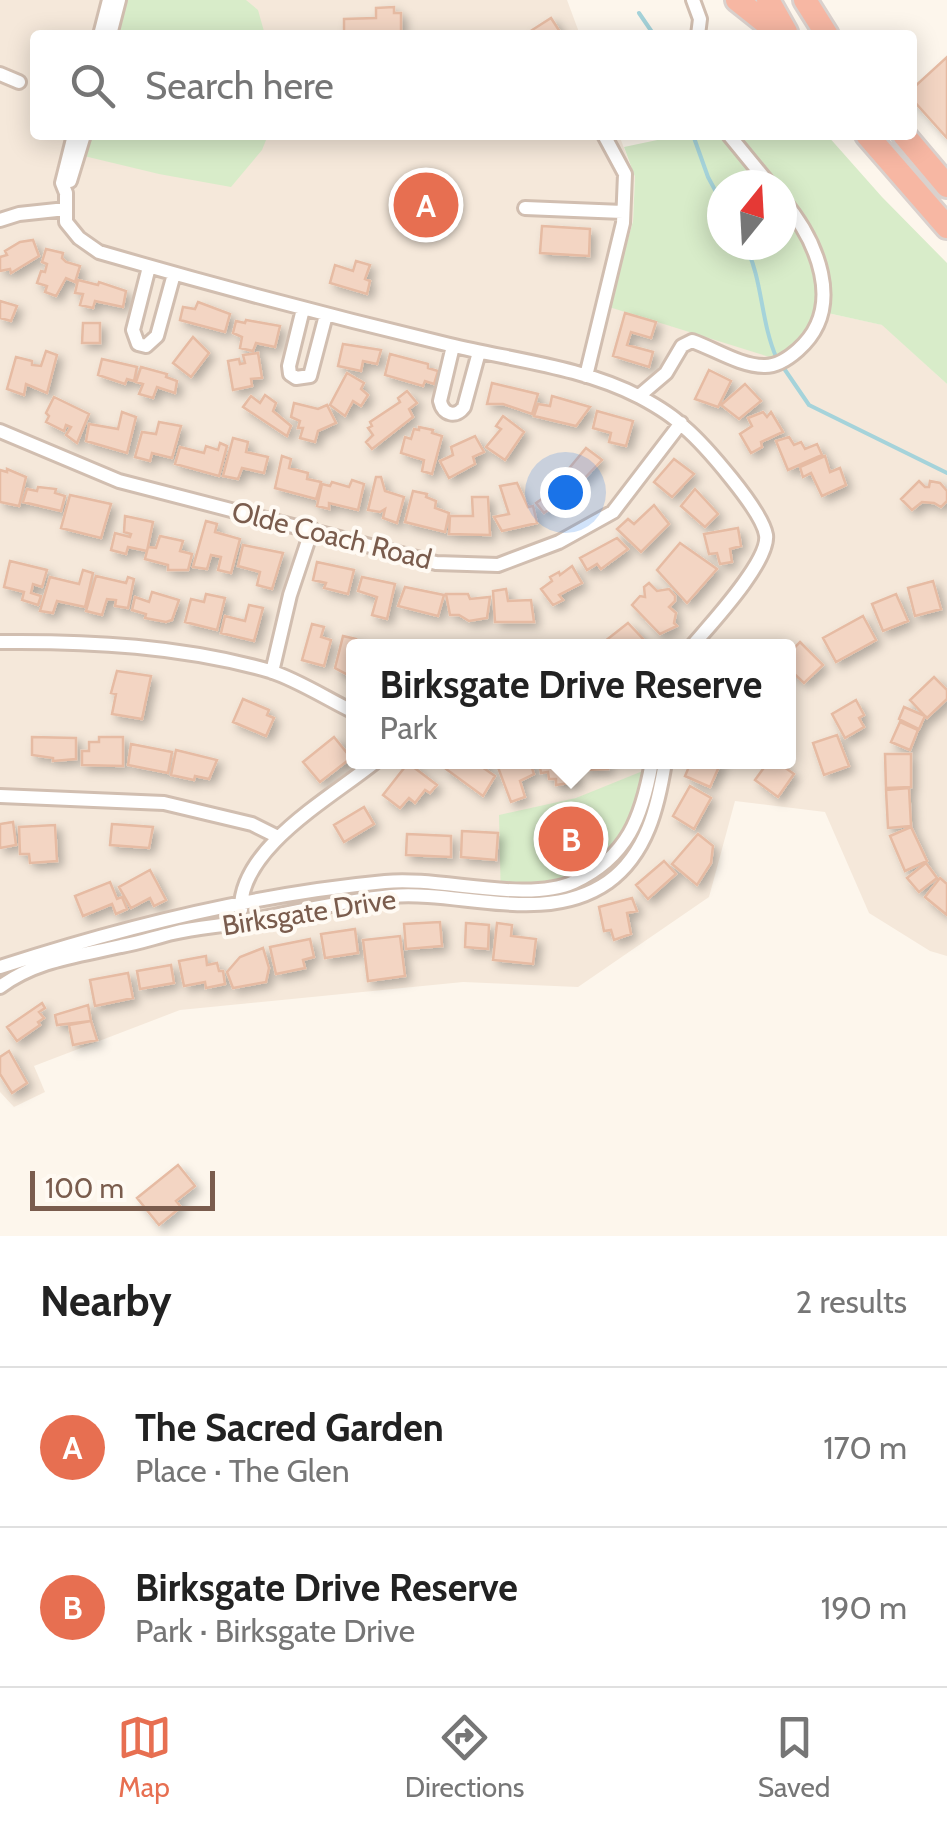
<!DOCTYPE html>
<html lang="en">
<head>
<meta charset="utf-8">
<style>
  :root { --surface:#fff; --page:#f2f2f2; --text:#222; --muted:#767676; --line:#e0e0e0; --accent:#e76f51 }
  body { margin:0; font-family:Cabin,sans-serif; background:var(--page); color:var(--text) }
  .compass { position:absolute; left:707px; top:170px; width:90px; height:90px; border-radius:50%; background:var(--surface); box-shadow:0 5px 25px #0003; rotate:18deg }
  .scale { position:absolute; left:30px; bottom:25px; width:185px; box-sizing:border-box; padding-left:10px; border:5px solid #7a5c4d; border-top:0; font-size:28px; line-height:35px; white-space:nowrap; color:#7a5c4d; -webkit-text-stroke:8px #fffaf3; paint-order:stroke }
  .you { position:absolute; left:565px; top:492px; width:35px; height:35px; margin:-25px; border:8px solid #fff; border-radius:50%; background:#1a73e8; box-shadow:0 0 0 15px #1a73e833 }
  .badge { display:grid; place-items:center; width:65px; height:65px; border-radius:50%; background:var(--accent); color:#fff; font-size:32px; font-weight:700 }
  .pin { position:absolute; translate:-50% -50%; border:5px solid #fff; box-shadow:0 2px 10px #0006 }
  .popup { position:absolute; left:346px; top:639px; width:450px; height:130px; box-sizing:border-box; display:grid; place-content:center; border-radius:10px; background:var(--surface); filter:drop-shadow(0 2px 8px #0005); font-size:32px; white-space:nowrap; color:var(--muted) }
  .popup b { font-size:38px; color:var(--text) }
  .popup::after { content:''; position:absolute; left:50%; top:100%; margin-left:-20px; border:20px solid transparent; border-top-color:var(--surface) }
  .list { margin:0; padding:0; list-style:none }
  h2 { display:flex; justify-content:space-between; align-items:center; height:130px; margin:0; padding:0 40px; font-size:42px }
  h2 small { font-size:32px; font-weight:400; color:var(--muted) }
  .list li { display:grid; grid-template-columns:65px 1fr auto; gap:30px; align-items:center; box-sizing:border-box; height:160px; padding:0 40px; border-top:2px solid var(--line) }
  .list b { display:block; font-size:38px; white-space:nowrap }
  .list p { margin:0; font-size:32px; white-space:nowrap; color:var(--muted) }
  .list em { font-size:32px; font-style:normal; color:var(--muted) }
  .icon { flex:none; width:55px; height:55px; fill:none; stroke:currentColor; stroke-width:2; stroke-linecap:round; stroke-linejoin:round }
  .map { position:relative; flex:none; width:947px; height:1236px; overflow:hidden }
  .search { position:absolute; background:var(--surface); box-shadow:0 5px 25px #0003; left:30px; right:30px; top:30px; height:110px; display:flex; align-items:center; gap:25px; box-sizing:border-box; padding:0 35px; border-radius:10px; color:var(--muted); font-size:38px }
  .sheet { height:450px; background:var(--surface) }
  nav { display:flex; justify-content:space-around; align-items:center; box-sizing:border-box; height:140px; border-top:2px solid var(--line); background:var(--surface); font-size:28px; color:var(--muted) }
  nav a { display:grid; justify-items:center; gap:5px }
  nav .on { color:var(--accent) }
  .map>svg:first-child { display:block }
  .residential { fill:#f5e8da; fill-rule:evenodd }
  .green { fill:#d8ecc9; fill-rule:evenodd }
  .lines { fill:none; stroke-linecap:round; stroke-linejoin:round }
  .stream { stroke:#a5d3da; stroke-width:4 }
  .building { fill:#f3d5c3; stroke:#e6bba3; stroke-width:2.5; filter:url(#shadow) }
  .street-casing { stroke:#d1beb0; stroke-width:18 }
  .highway-casing { stroke:#dad1cd; stroke-width:28 }
  .street { stroke:#fff; stroke-width:12 }
  .highway { stroke:#f7b7a3; stroke-width:22 }
  .labels { text-anchor:middle; stroke-width:8; stroke-linejoin:round; paint-order:stroke }
  .street-label { font-size:28px; fill:#7a5c4d; stroke:#fffaf3 }
</style>
</head>
<body>
<div class="map">
<svg width="947" height="1236" viewBox="0 0 947 1236">
  <defs>
    <filter id="shadow"><feDropShadow dx="5" dy="5" stdDeviation="5" flood-color="#0004"/></filter>
  </defs>
  <rect width="100%" height="100%" fill="#fdf6ec"/>
  <!-- residential -->
  <path class="residential" d="M0 0H567L580 35H35V135H619L635 177 633 221 609 306 823 312 883 325 947 384V956L930 951 869 913 825 812 735 801 709 897 578 987 463 982 180 1010 34 1066 45 1092 14 1107 0 1092ZM354 646H788V762H354Z"/>
  <!-- green -->
  <path class="green" d="M124 0H246L258 10 265 35H115Z
    M90 135H268L262 150 231 187 159 174 84 156Z
    M681 135H827L882 197 947 263V384L882 325 823 312 807 342 776 359 609 307 633 221 635 177 624 147ZM722 185H782V245H722Z
    M665 762 639 847 588 892 501 903 499 815 576 798Z"/>
  <g class="lines">
    <!-- stream -->
    <path class="stream" d="M639 13 654 35
      M693 135 708 177 722 203
      M745 245C763 279 760 321 777 359
      M783 367 809 405 947 473"/>
  </g>
  <!-- building -->
  <path class="building" d="M394 7V13H401V35H344V19L376 18V8Z
    M551 18 562 35H531L529 32Z
    M947 57V138L912 99V89Z
    M542 226 590 229 589 256 540 253Z
    M33 240 39 256 11 273 10 269 0 271V257L7 255 5 251 20 242Z
    M46 249 63 253 62 258 66 262 80 266 75 282 66 278 56 296 45 292 47 286 37 283 41 271 45 272 47 264 42 262Z
    M356 261 370 265 365 279 370 281 367 294 330 283 335 265 353 271Z
    M78 280 98 285 99 282 126 291 123 307 95 301 93 308 80 305 83 294 75 293Z
    M0 301 17 306 11 321 0 318Z
    M198 302 230 314 225 332 180 320 183 307 195 309Z
    M625 313 656 322 651 338 631 332 627 345 653 352 649 367 613 356Z
    M246 320 280 326 275 347 256 343 253 351 240 348 242 337 233 333 236 321 245 323Z
    M83 323H100V343H82Z
    M193 337 209 353 191 377 173 363Z
    M343 344 381 350 377 364 363 361 361 371 338 366Z
    M46 351 57 355 47 393 26 384 24 395 7 389 16 357 32 361V365L41 366Z
    M258 353 262 378 251 379 252 386 233 390 228 361 239 359 240 364 245 363 243 355Z
    M390 354 428 364V368L438 371 434 384 425 381 423 386 385 375Z
    M102 359 137 367 134 381 127 379 125 384 98 375Z
    M141 367 167 374 166 377 177 381 175 393 157 387 153 398 139 394 143 384 136 382Z
    M709 370 731 381 718 407 695 399Z
    M347 373 364 383 361 389 368 395 361 406 353 401 345 416 330 405Z
    M492 383 538 394 532 414 503 404H487Z
    M745 384 761 401 739 419 721 405Z
    M407 391 417 403 409 409 413 417 372 449 366 442 373 435 368 428 372 426 370 422 400 402 398 398Z
    M265 395 276 403 273 411 291 426 287 436 243 407 251 396 260 403Z
    M552 396 590 407 576 426 534 416 538 404 550 406Z
    M54 397 89 414 77 443 66 435 71 427 66 425 64 431 46 422 49 416 46 413Z
    M294 403 318 409 327 405 336 423 318 431 315 442 300 438 303 428H298L300 421 291 417Z
    M597 411 633 421 626 446 609 442 611 433 593 428Z
    M122 412 136 417 127 453 86 441 89 424 118 429Z
    M763 412 767 417 771 412 783 432 761 442 762 447 751 453 740 434 752 426 748 418Z
    M503 416 524 432 505 460 486 447 501 429 496 426Z
    M159 422 181 426 172 458 152 453 150 461 135 457 142 432 156 434Z
    M419 427 433 430 432 433 442 436 432 474 422 471 424 460 401 453 405 437 411 439 414 429 419 430Z
    M475 436 484 452 473 457 475 464 449 478 440 461 453 455 451 447Z
    M789 437 794 445 801 442 805 449 817 444 822 455 788 470 776 441Z
    M233 438 248 442 246 452 268 457 264 473 242 468 238 479 223 476Z
    M220 443 227 446 219 476 175 464 180 447 204 453 206 446 218 450Z
    M586 448 602 460 580 483 566 472Z
    M282 456 291 459 289 468 308 473 307 479 321 482 316 499 275 488Z
    M825 456 830 472 840 468 846 485 822 496 811 473 803 477 800 467Z
    M674 459 694 474 672 497 654 482Z
    M7 469 26 477 19 506 0 502V470L7 472Z
    M565 476 576 490 544 513 536 503 559 487 556 483Z
    M376 477H381L385 491 404 497 397 523 383 518 385 509 380 512 368 510Z
    M352 480 364 484 358 510 329 503V509L317 506 322 484 330 486 332 482 349 487Z
    M919 481 925 487H929L930 481 940 483 947 491V501L941 507 934 503 922 502 912 510 901 499Z
    M517 483 528 507 533 506 537 523 502 531 494 517 509 514 500 486Z
    M38 487 56 489 55 493 65 496 61 511 23 502 27 489 37 491Z
    M695 489 718 514 705 527 681 506Z
    M413 491 427 494 426 497 436 501 435 508 449 513 445 532 405 522Z
    M70 495 111 504 101 538 61 528Z
    M472 497H488L490 535 449 534 450 516H473Z
    M654 505 669 524 641 552 617 529 628 519 634 524Z
    M125 516 153 522 147 551 128 547 126 554 111 550 115 533 130 537 131 534 124 532Z
    M206 521 217 524 215 532 240 539 231 573 218 570 221 557 211 555 207 569 193 567Z
    M738 528 741 546 730 549 732 562 720 564 717 553 709 554 704 534Z
    M160 536 183 541 180 551 192 554 188 570H168V565L145 559 148 547 156 548Z
    M617 538 628 549 601 569 597 564 587 570 580 558Z
    M680 543 717 569 687 603 657 570Z
    M243 545 283 553 272 589 257 585 260 572 238 566Z
    M10 561 47 570 42 587 33 584 31 593 41 596 38 605 22 600 24 592 4 587Z
    M317 562 354 570 348 594 324 588 326 583 313 580Z
    M572 566 582 583 559 595 563 600 553 605 541 589 552 581 550 577 559 572 560 575Z
    M83 570 93 573 85 607 57 601 53 613 40 611 50 577 79 584Z
    M96 576 126 583 128 577 134 579 128 608 115 606 116 600 107 599 102 615 86 611Z
    M362 577 395 584 387 619 372 615 377 597 358 591Z
    M933 581 941 609 915 616 908 588Z
    M649 583 657 591 669 589 675 596V601L669 607 676 613 674 623 677 626 660 634 632 605 640 596 645 597 644 587Z
    M405 587 444 595 438 616 398 606Z
    M506 589 508 601 531 600 534 622H495L493 591Z
    M152 592 179 600 172 620 166 622 145 618 146 614 132 610 135 597 149 602Z
    M206 594 225 598 217 630 185 622 191 599 204 602Z
    M446 594H468L470 599 490 597 487 618 469 621 459 615H450Z
    M896 594 908 621 883 631 872 604Z
    M249 605 263 608 254 641 221 633 225 616 245 621Z
    M863 616 876 640 836 662 823 638Z
    M628 623 645 641 639 646 600 645Z
    M312 624 324 627 321 637 331 640 324 666 302 660Z
    M343 636 356 639 352 659 354 678 335 668Z
    M800 642 823 665 804 683 788 668V654Z
    M117 671 151 676 142 719 112 714 116 694 111 693Z
    M934 677 947 690V699L927 718 910 700Z
    M243 699 269 710 267 715 274 718 266 736 233 722Z
    M856 700 864 715 859 718 864 727 845 738 832 714Z
    M904 707 925 716 919 729 899 719Z
    M900 722 918 730 910 750 891 742Z
    M837 735 849 766 824 775 813 743Z
    M32 737 76 738V759L53 761V758L32 755Z
    M99 737H123V766L82 765V751H89V742H99Z
    M334 737 351 758 320 782 303 762Z
    M131 744 172 752 168 773 128 765Z
    M176 750 217 760 209 779 195 776 194 780 171 775Z
    M885 754H911V787L886 788Z
    M450 762H486L482 767 495 776 483 796 446 769Z
    M496 762H530L534 774 520 781 525 797 511 802Z
    M539 762H572L576 782 556 785V779H549L548 772 541 773Z
    M584 762H607L608 769 586 770Z
    M691 762H721L710 787 685 776Z
    M768 762H777L794 774 778 797 755 780Z
    M408 763 437 785 430 793 425 790 415 803 409 798 400 808 383 795Z
    M690 786 711 798 694 829 673 816Z
    M909 788 911 826 888 828 886 790Z
    M364 807 374 824 344 842 334 825Z
    M13 822 16 845 0 848V824Z
    M112 824 153 827 149 848 110 845Z
    M55 825 57 861 30 863 29 854H20L19 827Z
    M911 827 927 861 905 871 890 836Z
    M462 831 498 833 496 860 461 857Z
    M407 834 451 836V857L406 855Z
    M698 834 713 846 711 863 697 885 672 864Z
    M664 861 676 874 648 899 636 885Z
    M926 863 937 878 919 892 907 878Z
    M150 870 166 900 154 906 150 898 131 908 119 887Z
    M940 878 947 884V915L925 897Z
    M110 882 117 899 122 897 127 909 116 914 112 904 83 916 75 896Z
    M632 898 637 911 627 913 631 934 614 940 611 930 604 931 599 907Z
    M440 922 442 946 406 949 404 924Z
    M466 923 489 925 488 949 465 947Z
    M497 923 512 925 511 936 536 939 533 964 493 960Z
    M355 929 358 953 325 958 321 934Z
    M400 936 405 976 368 981 363 940Z
    M310 939 314 957 303 960 305 968 276 974 270 947Z
    M263 948 269 968 266 982 233 988 227 972 240 957Z
    M206 956 207 965 217 963 219 971H223L225 984 206 988 205 982 184 986 179 961Z
    M171 965 174 983 140 989 137 971Z
    M128 973 133 998 95 1006 90 980Z
    M42 1003 45 1008 39 1012 44 1018 38 1022 40 1025 17 1041 7 1027Z
    M88 1005 91 1021 57 1025 55 1015Z
    M91 1021 97 1040 73 1045 69 1025Z
    M9 1051 27 1083 12 1093 0 1074V1057Z
    M178 1165 195 1186 176 1201 181 1207 159 1225 137 1198Z"/>
  <g class="lines">
    <defs>
      <path id="street" d="M693 0 700 19 698 35
        M100 35 109 0
        M110 35 119 0
        M0 74 19 82
        M74 135 62 183 66 193V222L79 238 99 252C216 286 333 317 450 345 512 360 583 367 640 397 655 405 672 415 684 427 704 444 762 510 766 535 770 561 709 626 692 646
        M729 135 770 185
        M70 181 84 135
        M525 208 623 212
        M0 220 19 214 66 209
        M149 267 133 330 138 344 146 346 157 336 174 274
        M303 309 289 366 290 374 296 378 310 376 326 315
        M453 346 440 401C443 415 456 418 464 407L479 352
        M586 376 623 223 625 174 604 135
        M639 396 666 373 682 346 692 341C715 349 740 366 765 366 778 366 789 358 798 350 847 307 816 239 782 199
        M0 431 119 481 436 563 498 565 559 542 613 512 681 423
        M0 642C89 641 183 646 270 671 298 680 327 699 354 712
        M272 672 290 595 312 529
        M0 796 164 803 252 824 278 837
        M241 910C239 848 332 797 375 762
        M0 967C123 927 256 894 385 882 439 876 526 904 574 882 628 857 642 817 652 762
        M0 987C36 960 78 956 121 946 139 943 156 937 173 933 197 927 223 926 248 921 295 912 343 901 391 896 461 890 545 926 608 882 647 854 658 806 665 762"/>
      <path id="highway" d="M737 0 781 35
        M768 0 786 32
        M805 0 827 35
        M867 135 947 227
        M904 135 947 186"/>
    </defs>
    <!-- street casing -->
    <use href="#street" class="street-casing"/>
    <!-- highway casing -->
    <use href="#highway" class="highway-casing"/>
    <!-- street -->
    <use href="#street" class="street"/>
    <!-- highway -->
    <use href="#highway" class="highway"/>
  </g>
  <g class="labels">
    <!-- street labels -->
    <g class="street-label">
      <text transform="translate(332 535) rotate(14)" y="10">Olde Coach Road</text>
      <text transform="translate(309 912) rotate(-9)" y="10">Birksgate Drive</text>
    </g>
  </g>
</svg>
<svg class="compass" viewBox="-18 -18 36 36"><path d="M0-13l5 13h-10z" fill="#e53935"/><path d="M0 13l5-13h-10z" fill="#767676"/></svg>
<div class="scale">100 m</div>
<div class="you"></div>
<div class="pin badge" style="left:426px;top:205px">A</div>
<div class="pin badge" style="left:571px;top:839px">B</div>
<div class="popup"><b>Birksgate Drive Reserve</b>Park</div>
<div class="search"><svg class="icon" aria-label="search" viewBox="0 0 24 24"><circle cx="10" cy="10" r="6"/><path d="M15 15l6 6"/></svg>Search here</div>
</div>
<section class="sheet">
<h2>Nearby<small>2 results</small></h2>
<ul class="list">
<li><span class="badge">A</span><div><b>The Sacred Garden</b><p>Place · The Glen</p></div><em>170 m</em></li>
<li><span class="badge">B</span><div><b>Birksgate Drive Reserve</b><p>Park · Birksgate Drive</p></div><em>190 m</em></li>
</ul>
</section>
<nav>
<a class="on"><svg class="icon" aria-label="map" viewBox="0 0 24 24"><path d="M3 6l6-2 6 2 6-2v14l-6 2-6-2-6 2zM9 4v14M15 6v14"/></svg>Map</a>
<a><svg class="icon" aria-label="directions" viewBox="0 0 24 24"><path d="M12 3l9 9-9 9-9-9zM9 14v-3h6M13 9l2 2-2 2"/></svg>Directions</a>
<a><svg class="icon" aria-label="saved" viewBox="0 0 24 24"><path d="M7 4h10v16l-5-4-5 4z"/></svg>Saved</a>
</nav>
</body>
</html>
